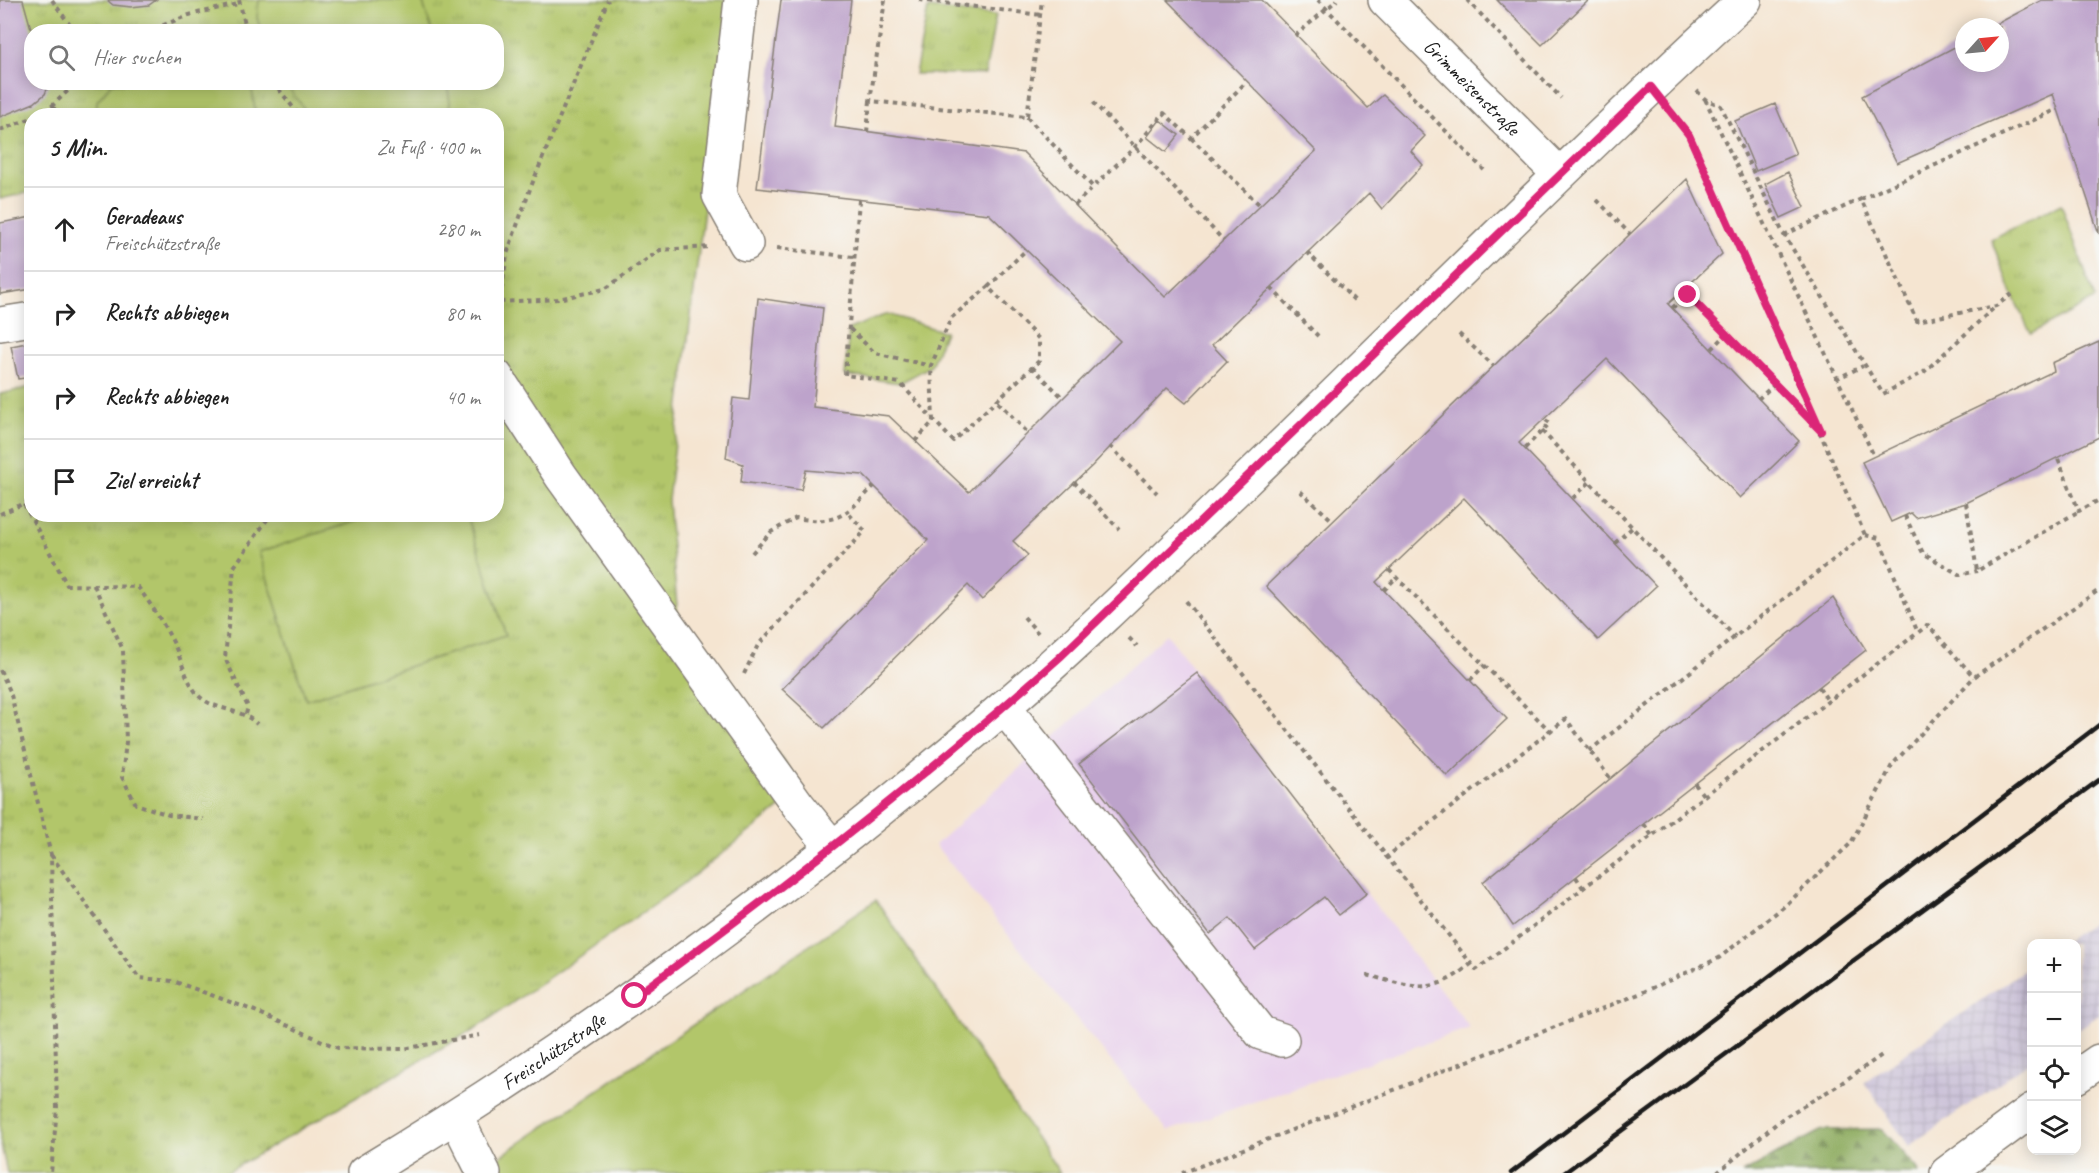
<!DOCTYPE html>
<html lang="de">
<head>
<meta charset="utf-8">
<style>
  :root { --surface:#fff; --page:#f6f6f6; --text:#222; --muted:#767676; --line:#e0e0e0 }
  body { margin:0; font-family:Caveat,sans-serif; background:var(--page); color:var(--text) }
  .controls { position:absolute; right:18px; bottom:18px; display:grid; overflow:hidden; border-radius:12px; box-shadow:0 3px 15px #0003 }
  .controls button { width:54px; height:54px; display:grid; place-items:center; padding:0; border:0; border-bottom:2px solid var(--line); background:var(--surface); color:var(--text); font:30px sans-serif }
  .compass { position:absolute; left:1955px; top:18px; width:54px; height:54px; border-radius:50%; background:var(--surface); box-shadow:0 3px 15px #0003; rotate:63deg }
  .stop { position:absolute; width:18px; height:18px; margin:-14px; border:4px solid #db2777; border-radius:50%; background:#fff }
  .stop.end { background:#db2777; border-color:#fff; box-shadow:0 2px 6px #0008 }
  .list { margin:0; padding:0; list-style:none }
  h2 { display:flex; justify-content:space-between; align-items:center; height:78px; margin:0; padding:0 24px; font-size:26px }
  h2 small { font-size:20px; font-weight:400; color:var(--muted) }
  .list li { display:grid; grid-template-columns:39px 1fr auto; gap:18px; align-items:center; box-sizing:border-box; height:84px; padding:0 24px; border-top:2px solid var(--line) }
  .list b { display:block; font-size:22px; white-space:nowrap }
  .list p { margin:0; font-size:20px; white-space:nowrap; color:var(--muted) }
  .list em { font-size:20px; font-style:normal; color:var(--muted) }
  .icon { flex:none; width:33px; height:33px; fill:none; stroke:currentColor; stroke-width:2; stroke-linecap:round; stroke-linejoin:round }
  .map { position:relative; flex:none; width:2099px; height:1173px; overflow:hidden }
  .search { position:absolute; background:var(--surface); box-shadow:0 3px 15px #0003; left:24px; top:24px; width:480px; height:66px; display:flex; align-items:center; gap:15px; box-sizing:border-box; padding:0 21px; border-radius:24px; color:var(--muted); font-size:22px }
  .panel { position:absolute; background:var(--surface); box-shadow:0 3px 15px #0003; left:24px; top:108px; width:480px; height:414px; border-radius:24px }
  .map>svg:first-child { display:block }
  .built { fill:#e9d2ed }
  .industrial { fill:url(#industrial-grid) }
  .forest { fill:url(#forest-firs); stroke:#54643d; stroke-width:1.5 }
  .park { fill:url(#park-tufts); stroke:#677143; stroke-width:1.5; fill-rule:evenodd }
  .garden { fill:#b2c66a; stroke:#677143; stroke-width:1.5 }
  .building { fill:#bda3cb }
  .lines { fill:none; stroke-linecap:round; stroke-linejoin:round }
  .minor-casing { stroke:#888076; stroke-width:36 }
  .major-casing { stroke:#888076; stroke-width:36 }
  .path { stroke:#888076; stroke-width:4; stroke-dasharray:4.5 4.5; stroke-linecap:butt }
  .minor { stroke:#fff; stroke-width:33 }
  .major { stroke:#fff; stroke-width:33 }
  .rail { stroke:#1c1c1c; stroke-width:4.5 }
  .route { stroke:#db2777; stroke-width:8 }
  .labels { text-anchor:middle; stroke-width:5; stroke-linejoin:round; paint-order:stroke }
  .street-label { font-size:21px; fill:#1c1c1c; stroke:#f6f6f2 }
</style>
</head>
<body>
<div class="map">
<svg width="2099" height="1173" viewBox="0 0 2099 1173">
  <defs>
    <pattern id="industrial-grid" width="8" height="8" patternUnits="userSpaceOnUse" patternTransform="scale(1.5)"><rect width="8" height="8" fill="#c9bfd7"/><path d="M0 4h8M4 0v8" fill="none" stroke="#aca4b8"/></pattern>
    <pattern id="forest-firs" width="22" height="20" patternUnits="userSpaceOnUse" patternTransform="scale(1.5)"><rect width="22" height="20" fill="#8dab5e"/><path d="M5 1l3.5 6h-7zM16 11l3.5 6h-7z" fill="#728a4d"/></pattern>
    <pattern id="park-tufts" width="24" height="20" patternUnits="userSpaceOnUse" patternTransform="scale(1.5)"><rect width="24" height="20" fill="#b2c66a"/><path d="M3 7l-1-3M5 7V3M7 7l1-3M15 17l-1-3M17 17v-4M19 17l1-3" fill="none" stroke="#98aa5b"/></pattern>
  </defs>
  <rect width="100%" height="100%" fill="#f6f6f2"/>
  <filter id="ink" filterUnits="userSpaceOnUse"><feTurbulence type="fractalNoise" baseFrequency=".0167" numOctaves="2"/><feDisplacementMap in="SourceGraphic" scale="12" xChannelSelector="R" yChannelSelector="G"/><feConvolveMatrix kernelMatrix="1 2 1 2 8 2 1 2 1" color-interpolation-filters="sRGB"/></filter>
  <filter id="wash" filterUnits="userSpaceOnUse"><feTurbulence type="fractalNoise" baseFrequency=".008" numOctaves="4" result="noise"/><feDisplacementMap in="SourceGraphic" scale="24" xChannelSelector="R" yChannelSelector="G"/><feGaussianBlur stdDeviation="1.35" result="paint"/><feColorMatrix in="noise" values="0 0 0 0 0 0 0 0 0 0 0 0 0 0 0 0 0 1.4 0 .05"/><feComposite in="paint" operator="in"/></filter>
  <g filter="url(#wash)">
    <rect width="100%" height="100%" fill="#f5e5d1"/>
    <!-- built -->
    <path class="built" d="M1167 634 1470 1028 1168 1131 935 845Z"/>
    <!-- industrial -->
    <path class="industrial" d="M2099 918V1015L2077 1030 2076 944 2062 943Z
      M2031 965V1061L1909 1146 1864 1082Z"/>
    <!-- forest -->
    <path class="forest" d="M1882 1129 1918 1169 1919 1173H1742L1822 1130Z"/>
    <!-- park -->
    <path class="park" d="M0 0H730L668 500 678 618 804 789 682 885 476 1028 226 1173H7L0 1140V394L31 387 32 514H496V116H32L31 192 0 199ZM32 32H496V82H32Z
      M928 8 996 15 985 74H915Z
      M2061 204 2095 299 2031 334 2012 294 1991 239Z
      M887 314 945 332 931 366 900 383 845 375 849 329Z"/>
    <!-- garden -->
    <path class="garden" d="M259 0H422L432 31H261L257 18Z
      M112 83H251L255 110 253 116 96 115 97 101Z
      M285 83H447L450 103 448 115H309Z
      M375 515H467L506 635 306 700 259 552Z
      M876 900 1060 1173H476Z"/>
    <g id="blocks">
      <!-- building -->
      <path class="building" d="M0 0H23L32 32V82H50L45 94 34 103 0 117Z
        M107 0H156L149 5 131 7 113 5Z
        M781 0H851L835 127 1024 153 1165 297 1316 151 1167 0H1262L1368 108 1383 95 1425 136 1411 151 1423 165 1382 209 1369 193 1212 345 1227 361 1186 403 1167 388 1092 466 1013 541 1028 555 982 600 968 585 824 728 782 689 928 540 863 475 806 470 801 490 741 482 743 464 726 458 733 398 749 400 758 298 823 308 813 407 889 416 969 492 1120 341 989 214 757 188Z
        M1497 0H1589L1542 45Z
        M2042 0H2099V234L2053 94 1897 163 1862 96 1964 42V63H2000V27H1991Z
        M1775 104 1796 154 1756 171 1735 121Z
        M1160 120 1179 135 1166 152 1147 137Z
        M1788 172 1805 207 1781 218 1765 184Z
        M1687 179 1722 254 1668 304 1799 441 1740 498 1607 359 1519 443 1656 586 1598 640 1464 498 1376 582 1507 719 1447 776 1266 586Z
        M32 217V289L0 294V223Z
        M32 342V377L18 379 11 346Z
        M2099 342V437L1966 503 1916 518 1911 513 1891 522 1862 462 2054 371 2052 363Z
        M1833 598 1866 650 1513 926 1483 882Z
        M1197 673 1367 893 1339 915 1324 897 1255 950 1230 918 1210 934 1079 764Z"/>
    </g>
  </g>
  <g filter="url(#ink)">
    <use href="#blocks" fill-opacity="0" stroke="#888076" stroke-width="1.5"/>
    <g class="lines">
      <defs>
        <g id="minor">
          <path d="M741 0 719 195 746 244"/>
          <path id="s1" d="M1385 0 1559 174"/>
          <path d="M0 324 32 319"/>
          <path d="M496 376 561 476 798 805 832 847"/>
          <path d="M1004 707 1261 1033 1282 1040"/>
          <path d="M2076 1077 2099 1061"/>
          <path d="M456 1117 484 1173"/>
          <path d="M1947 1173 2032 1110"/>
        </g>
        <g id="major">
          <path id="s2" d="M364 1173C590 1036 805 878 1005 706 1089 634 1166 557 1245 481 1412 320 1575 156 1745 0"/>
        </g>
      </defs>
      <!-- minor casing -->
      <use href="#minor" class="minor-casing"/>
      <!-- major casing -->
      <use href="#major" class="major-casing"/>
      <!-- path -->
      <path class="path" d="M52 0 75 32
        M239 0 247 32
        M885 0 870 101 1027 117 1042 0
        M919 0 1041 15
        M1318 0 1484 170
        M1467 0 1561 98
        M146 32 189 15 238 4
        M1295 36 1337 0
        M273 82 300 116
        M1697 91 1705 99 1721 106 1784 235 1883 394 1924 372 1996 306
        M1705 99 1874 456
        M1093 102 1224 241
        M52 106 61 116
        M36 116 52 106 77 82
        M1027 117 1093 187 1135 147 1164 113 1191 138 1247 81
        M0 130 32 118
        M867 132 870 101
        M1191 138 1260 205
        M859 200 845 375 900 383 953 441 1039 361V339L988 287 1026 250
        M1597 200 1630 234
        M1075 205 1093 187
        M1784 235 1861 199
        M777 248 853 257
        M1307 252 1355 301
        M1271 288 1318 336
        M1683 290 1818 428
        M2012 294 1996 306 1917 321 1861 199 2058 109
        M500 302 558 299 605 289 660 250 710 247
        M496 303 500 302 507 254 530 189 608 0
        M1672 308 1688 295
        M850 329 875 353 931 366
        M1459 334 1494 366
        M1712 349 1726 335
        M1032 367 1063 398
        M1836 379 1863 366
        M1758 399 1774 385
        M998 402 1028 433
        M1542 431 1735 637
        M915 441 933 422 931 366 951 318 988 287
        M1110 446 1157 493
        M1525 448 1550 423 1544 419
        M2058 459 2079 511 2099 500
        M1074 482 1119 529
        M1300 491 1333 521
        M1573 498 1591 481
        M1966 503 1977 571 2079 511
        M24 504 67 585 138 587C152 606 164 624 175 646 182 662 187 683 199 696 214 711 239 707 257 724
        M0 514 32 500
        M1905 516 1923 553 1960 575 1977 571
        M1865 535 1879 538 1918 633
        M1615 543 1634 526
        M752 553 771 532 796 518C838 525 845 516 874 486
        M1389 570 1550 731
        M94 585 123 650 126 742 122 777 136 804 169 815 203 819
        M1384 590 1397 577
        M1186 601 1476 970 1928 625 1974 677
        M1024 617 1038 633
        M1129 638 1137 646
        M0 670 10 691 51 855 57 1108 51 1173
        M744 674 758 645 865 531 848 513
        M1470 680 1485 665
        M1819 687 1828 701
        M246 714 248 707 225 658 234 567 271 514
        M1589 751 1865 535 1689 135 1673 113
        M1695 784 1703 795
        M1644 824 1652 836
        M51 855 139 978 173 981 255 1011 338 1048 403 1049 480 1035
        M1385 858 1566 719 1610 778
        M1576 877 1583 888
        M1367 975C1412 987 1432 997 1471 964
        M1182 1173 1639 994 1719 958 1786 905 1851 843 1892 765 1974 677 2099 590
        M1717 1173 1783 1118 1837 1086 1882 1055"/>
      <!-- minor -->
      <use href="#minor" class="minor"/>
      <!-- major -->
      <use href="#major" class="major"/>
      <!-- rail -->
      <path class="rail" d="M1511 1173 2099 725
        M1564 1173 2099 780"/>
    </g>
  </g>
  <g class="lines" filter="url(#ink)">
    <!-- route -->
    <path class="route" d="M635 996C781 889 925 778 1060 657L1651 87 1689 135 1821 431 1688 295"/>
  </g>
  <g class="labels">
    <!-- street labels -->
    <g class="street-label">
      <text dy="7" stroke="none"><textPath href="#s1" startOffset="123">Grimmeisenstraße</textPath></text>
      <text dy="7" stroke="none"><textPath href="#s2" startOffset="225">Freischützstraße</textPath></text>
    </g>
  </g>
</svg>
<div class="controls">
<button>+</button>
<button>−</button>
<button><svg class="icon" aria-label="locate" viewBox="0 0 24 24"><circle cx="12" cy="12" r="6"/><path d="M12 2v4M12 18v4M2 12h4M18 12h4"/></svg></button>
<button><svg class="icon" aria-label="layers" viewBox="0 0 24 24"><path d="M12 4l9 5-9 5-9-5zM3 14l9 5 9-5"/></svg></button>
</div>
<svg class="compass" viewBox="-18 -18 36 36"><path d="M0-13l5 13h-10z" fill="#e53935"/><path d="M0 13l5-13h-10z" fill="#767676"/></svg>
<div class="stop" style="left:635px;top:996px"></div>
<div class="stop end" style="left:1688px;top:295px"></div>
<div class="search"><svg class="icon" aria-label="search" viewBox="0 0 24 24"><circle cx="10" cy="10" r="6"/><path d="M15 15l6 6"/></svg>Hier suchen</div>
<section class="panel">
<h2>5 Min.<small>Zu Fuß · 400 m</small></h2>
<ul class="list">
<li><svg class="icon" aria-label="ahead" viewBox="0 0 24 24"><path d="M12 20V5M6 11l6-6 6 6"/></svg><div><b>Geradeaus</b><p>Freischützstraße</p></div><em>280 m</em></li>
<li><svg class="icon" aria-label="right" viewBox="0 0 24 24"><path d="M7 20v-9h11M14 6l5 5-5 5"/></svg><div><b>Rechts abbiegen</b></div><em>80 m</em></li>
<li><svg class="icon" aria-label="right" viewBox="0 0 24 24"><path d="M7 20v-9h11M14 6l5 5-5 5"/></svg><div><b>Rechts abbiegen</b></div><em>40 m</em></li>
<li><svg class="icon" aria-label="arrive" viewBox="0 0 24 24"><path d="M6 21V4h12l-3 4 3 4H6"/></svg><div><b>Ziel erreicht</b></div></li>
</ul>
</section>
</div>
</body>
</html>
